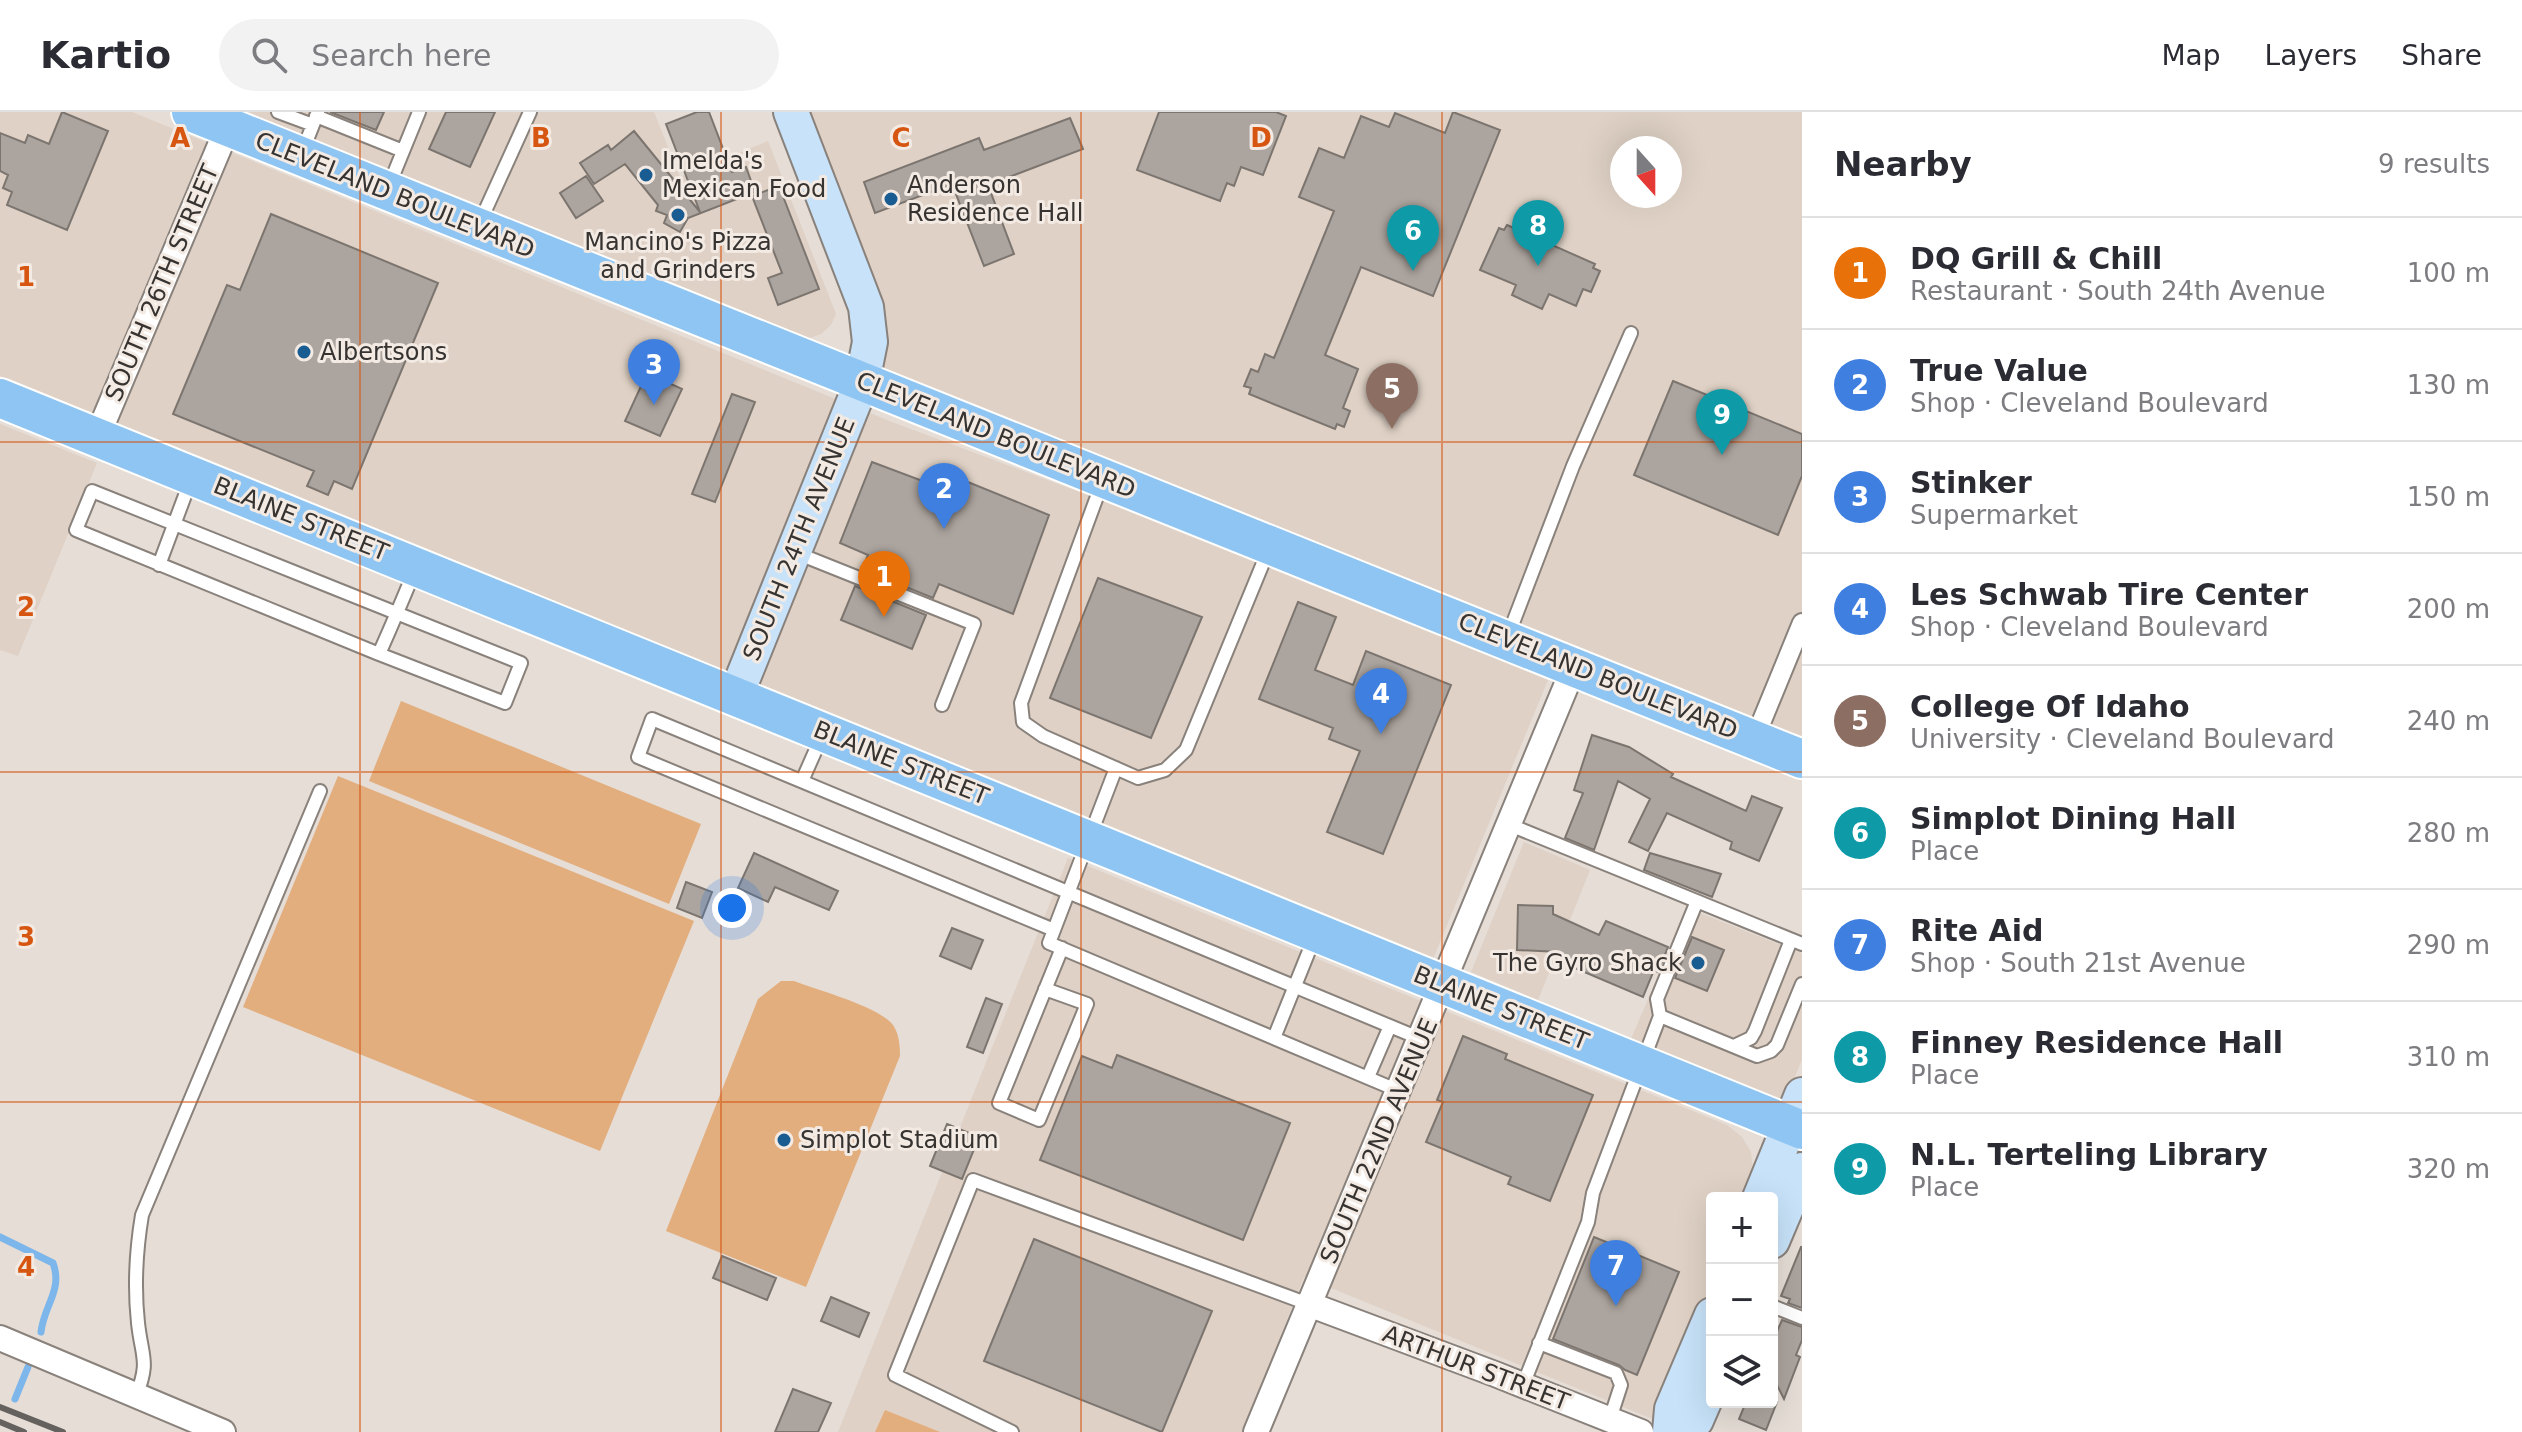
<!DOCTYPE html>
<html lang="en">
<head>
<meta charset="utf-8">
<style>
  :root { --surface:#fff; --page:#f2f2f3; --text:#2b2b33; --muted:#7c7c81; --line:#e1e1e2; --accent:#db2777 }
  body { margin:0; font-family:"DejaVu Sans",sans-serif; background:var(--page); color:var(--text) }
  .controls { position:absolute; right:24px; bottom:24px; display:grid; overflow:hidden; border-radius:8px; box-shadow:0 8px 32px #0002 }
  .controls button { width:72px; height:72px; display:grid; place-items:center; padding:0; border:0; border-bottom:2px solid var(--line); background:var(--surface); color:var(--text); font:40px sans-serif }
  .compass { position:absolute; left:1610px; top:24px; width:72px; height:72px; border-radius:50%; background:var(--surface); box-shadow:0 8px 32px #0002; rotate:159deg }
  .you { position:absolute; left:732px; top:796px; width:28px; height:28px; margin:-20px; border:6px solid #fff; border-radius:50%; background:#1a73e8; box-shadow:0 0 0 12px #1a73e833 }
  .badge { display:grid; place-items:center; width:52px; height:52px; border-radius:50%; background:var(--accent); color:#fff; font-size:26px; font-weight:700 }
  .pin { position:absolute; translate:-50% -66px; filter:drop-shadow(0 2px 4px #0008) }
  .pin::after { content:''; position:absolute; top:42px; width:28px; height:24px; background:inherit; clip-path:polygon(0 0,100% 0,50% 100%) }
  .list { margin:0; padding:0; list-style:none }
  h2 { display:flex; justify-content:space-between; align-items:center; height:104px; margin:0; padding:0 32px; font-size:34px }
  h2 small { font-size:26px; font-weight:400; color:var(--muted) }
  .list li { display:grid; grid-template-columns:52px 1fr auto; gap:24px; align-items:center; box-sizing:border-box; height:112px; padding:0 32px; border-top:2px solid var(--line) }
  .list b { display:block; font-size:30px; white-space:nowrap }
  .list p { margin:0; font-size:26px; white-space:nowrap; color:var(--muted) }
  .list em { font-size:26px; font-style:normal; color:var(--muted) }
  .icon { flex:none; width:44px; height:44px; fill:none; stroke:currentColor; stroke-width:2; stroke-linecap:round; stroke-linejoin:round }
  .map { position:relative; flex:none; width:1802px; height:1320px; overflow:hidden }
  header { display:flex; align-items:center; gap:48px; box-sizing:border-box; height:112px; padding:0 40px; background:var(--surface); border-bottom:2px solid var(--line) }
  header strong { font-size:38px }
  nav { display:flex; gap:44px; margin-inline-start:auto; font-size:28px }
  .search { width:560px; height:72px; background:var(--page); display:flex; align-items:center; gap:20px; box-sizing:border-box; padding:0 28px; border-radius:44px; color:var(--muted); font-size:30px }
  main { display:flex }
  aside { flex:1; background:var(--surface) }
  .map>svg:first-child { display:block }
  .built { fill:#dfd1c5; fill-rule:evenodd }
  .green { fill:#e3ae7e }
  .lines { fill:none; stroke-linecap:round; stroke-linejoin:round }
  .stream { stroke:#7db6ea; stroke-width:7 }
  .building { fill:#aca49e; stroke:#7c756f; stroke-width:2 }
  .service-casing { stroke:#89817b; stroke-width:16 }
  .pedestrian-casing { stroke:#89817b; stroke-width:22 }
  .minor-casing { stroke:#89817b; stroke-width:28 }
  .secondary-casing { stroke:#89817b; stroke-width:38 }
  .primary-casing { stroke:#fff; stroke-width:42 }
  .service { stroke:#fff; stroke-width:12 }
  .pedestrian { stroke:#fff; stroke-width:18 }
  .minor { stroke:#fff; stroke-width:24 }
  .secondary { stroke:#c7e2f9; stroke-width:34 }
  .primary { stroke:#8fc5f2; stroke-width:38 }
  .rail { stroke:#65615e; stroke-width:6 }
  .grid { fill:none; stroke:#d65510; stroke-width:2; stroke-opacity:0.55 }
  .poi-dot { fill:#185c91; stroke:#f3eae3; stroke-width:3 }
  .labels { text-anchor:middle; stroke-width:6; stroke-linejoin:round; paint-order:stroke }
  .poi-label { font-size:24px; fill:#363331; stroke:#f3eae3; text-anchor:start }
  .street-label { font-size:24px; fill:#363331; stroke:#f3eae3 }
  .grid-label { font-size:26px; text-anchor:middle; font-weight:bold; fill:#d65510; stroke:#f3eae3; stroke-width:6; stroke-linejoin:round; paint-order:stroke }
</style>
</head>
<body>
<header>
<strong>Kartio</strong>
<div class="search"><svg class="icon" aria-label="search" viewBox="0 0 24 24"><circle cx="10" cy="10" r="6"/><path d="M15 15l6 6"/></svg>Search here</div>
<nav><a>Map</a><a>Layers</a><a>Share</a></nav>
</header>
<main>
<div class="map">
<svg width="1802" height="1320" viewBox="0 0 1802 1320">
  <rect width="100%" height="100%" fill="#e5ddd6"/>
  <!-- built -->
  <path class="built" d="M0 0H132L892 310 1085 382 1548 568 1433 847 0 264Z
    M239 0H654L680 65 768 29 836 202 831 213 821 222 810 226 797 224Z
    M791 0H1802V647L862 270 870 230ZM1622 36H1670V84H1622Z
    M0 312 97 351 18 544 0 538Z
    M1524 730 1590 758 1538 888 1471 860Z
    M1068 746 1727 1013 1742 1025 1751 1040 1753 1058 1746 1086H1712V1169L1655 1308 1304 1165 1242 1320H838Z
    M1687 796 1802 841V947L1785 990 1631 927Z"/>
  <!-- green -->
  <path class="green" d="M401 589 701 712 669 792 369 669Z
    M338 664 694 809 600 1039 243 895Z
    M781 869H794C817 878 880 895 893 913 899 922 900 933 900 944L806 1175 666 1119 758 887Z
    M885 1298 940 1320H875Z"/>
  <g class="lines">
    <!-- stream -->
    <path class="stream" d="M0 1125 53 1151C63 1178 44 1193 41 1220
      M15 1287 28 1255"/>
  </g>
  <!-- building -->
  <path class="building" d="M62 0 108 19 67 118 7 93 12 80 3 76 8 63 0 59V21L25 31 28 23 49 32Z
    M330 0H384L376 18Z
    M446 0H495L470 55 429 37Z
    M697 0H709L732 60 746 55 755 80 688 106 680 120 664 111 667 103 656 99 658 93 625 52 594 72 580 51 608 33 611 38 634 19 700 100 666 12Z
    M1159 0H1276L1286 4 1263 63 1241 55 1234 74 1227 71 1220 89 1137 58Z
    M1453 0 1500 18 1433 184 1361 155 1325 243 1358 257 1343 296 1350 299 1344 315 1337 312 1335 317 1249 282 1251 276 1244 274 1251 257 1258 260 1265 242 1274 246 1334 99 1299 85 1319 36 1344 46 1361 4 1389 15 1395 1 1445 21Z
    M1070 6 1083 37 988 73 1014 142 984 154 952 72 875 101 864 70 979 26 984 38Z
    M586 64 603 89 576 106 560 81Z
    M779 74 819 177 778 193 768 166 782 161 752 84Z
    M271 102 438 171 352 377 334 369 328 383 307 374 314 359 173 302 227 173 240 178Z
    M1507 113 1595 152 1593 156 1600 159 1591 180 1583 177 1576 194 1549 182 1542 197 1512 183 1516 173 1480 158 1499 116 1504 118Z
    M647 261 682 277 660 324 625 309Z
    M1673 269 1802 322V364L1778 423 1634 363Z
    M732 282 755 290 715 390 692 382Z
    M872 350 941 376 946 361 1049 403 1013 502 939 472 933 486 862 457 868 443 840 431Z
    M1098 466 1202 505 1151 626 1050 586Z
    M855 474 926 503 912 537 841 508Z
    M1298 490 1336 505 1315 558 1353 573 1366 539 1451 573 1383 742 1327 720 1360 639 1329 627 1333 616 1259 587Z
    M1592 623 1629 635 1673 662 1671 665 1746 699 1752 684 1782 696 1759 749 1730 737 1732 730 1667 701 1648 739 1629 730 1650 687 1618 669 1594 738 1565 726 1583 681 1574 678Z
    M754 741 838 779 829 798 775 775 768 790 738 776Z
    M1650 741 1721 762 1712 785 1644 758Z
    M686 770 712 780 702 806 677 796Z
    M1518 793 1553 794V802L1599 823 1606 809 1668 835 1658 860 1654 858 1643 885 1556 848 1560 840 1517 838Z
    M952 816 983 828 971 857 940 844Z
    M1692 825 1724 838 1707 879 1675 866Z
    M986 886 1002 892 983 941 967 935Z
    M1463 924 1507 942 1505 947 1593 983 1550 1089 1508 1072 1511 1065 1426 1030 1443 990 1437 988Z
    M1117 943 1290 1011 1243 1128 1040 1048 1082 944 1112 956Z
    M947 1012 979 1025 962 1067 930 1054Z
    M1594 1125 1679 1160 1637 1263 1625 1258 1619 1253 1553 1227Z
    M1034 1127 1212 1199 1162 1320 984 1249Z
    M1801 1135H1802V1196L1788 1191 1790 1187 1781 1184Z
    M722 1144 776 1166 767 1188 713 1166Z
    M831 1185 869 1201 859 1225 821 1209Z
    M1782 1208 1802 1215V1228L1796 1243 1800 1245 1784 1287 1772 1263V1231Z
    M793 1277 831 1291 818 1320H775Z
    M1746 1290H1777L1766 1318 1739 1307Z"/>
  <g class="lines">
    <defs>
      <path id="service" d="M278 0 313 13
        M316 4 403 39
        M303 38 318 0
        M388 76 419 0
        M480 110 530 0
        M1102 371 1021 591 1023 610 1043 624 1138 666 1165 658 1186 638 1268 439
        M794 440 974 512 942 593
        M159 453 190 370
        M1508 524 1573 354 1631 221
        M379 542 76 418 92 379C235 436 378 494 521 551L505 591 379 542C391 515 403 487 414 460
        M1116 656 1049 831 1399 979
        M802 669 821 626
        M1510 713 1802 832
        M1054 818 638 645 652 607 1421 927
        M1045 877 1087 892 1039 1008 999 991 1062 836
        M1660 904 1657 887 1697 789
        M1274 926 1315 824
        M1734 934 1751 926 1755 919 1791 828
        M1368 965 1390 914
        M1772 1194 1802 1206
        M1539 1231 1616 1261 1621 1273 1610 1307
        M1523 1273 1588 1110 1593 1081 1660 904 1757 944 1771 939 1777 933 1802 872
        M136 1285C150 1248 142 1247 138 1211 134 1174 136 1139 142 1103L320 679
        M1012 1320 895 1263 973 1068 1311 1193"/>
      <path id="pedestrian" d="M1754 628 1802 511"/>
      <path id="minor" d="M97 325 227 17
        M1311 1193 1495 1262 1641 1320
        M0 1226 223 1320
        M1256 1320 1574 555"/>
      <path id="secondary" d="M736 583 862 270 870 230 866 195 791 0
        M1760 1086 1802 983
        M1772 1129 1802 1058
        M1670 1320 1672 1297 1712 1203
        M1682 1320 1696 1308 1712 1271"/>
      <path id="primary" d="M191 0 1802 647
        M0 286 1802 1018"/>
    </defs>
    <!-- service casing -->
    <use href="#service" class="service-casing"/>
    <!-- pedestrian casing -->
    <use href="#pedestrian" class="pedestrian-casing"/>
    <!-- minor casing -->
    <use href="#minor" class="minor-casing"/>
    <!-- secondary casing -->
    <use href="#secondary" class="secondary-casing"/>
    <!-- primary casing -->
    <use href="#primary" class="primary-casing"/>
    <!-- service -->
    <use href="#service" class="service"/>
    <!-- pedestrian -->
    <use href="#pedestrian" class="pedestrian"/>
    <!-- minor -->
    <use href="#minor" class="minor"/>
    <!-- secondary -->
    <use href="#secondary" class="secondary"/>
    <!-- primary -->
    <use href="#primary" class="primary"/>
    <!-- rail -->
    <path class="rail" d="M0 1295 63 1320
      M0 1310 24 1320"/>
  </g>
  <!-- grid -->
  <path class="grid" d="M360 0V1320M721 0V1320M1081 0V1320M1442 0V1320M0 330H1802M0 660H1802M0 990H1802"/>
  <!-- markers -->
  <g class="poi-dot">
    <circle cx="646" cy="63" r="8"/>
    <circle cx="891" cy="87" r="8"/>
    <circle cx="678" cy="103" r="8"/>
    <circle cx="304" cy="240" r="8"/>
    <circle cx="1698" cy="851" r="8"/>
    <circle cx="784" cy="1028" r="8"/>
  </g>
  <g class="labels">
    <!-- poi labels -->
    <g class="poi-label">
      <text x="662" y="57">Imelda's<tspan x="662" dy="28">Mexican Food</tspan></text>
      <text x="907" y="81">Anderson<tspan x="907" dy="28">Residence Hall</tspan></text>
      <text x="678" y="138" text-anchor="middle">Mancino's Pizza<tspan x="678" dy="28">and Grinders</tspan></text>
      <text x="320" y="248">Albertsons</text>
      <text x="1682" y="859" text-anchor="end">The Gyro Shack</text>
      <text x="800" y="1036">Simplot Stadium</text>
    </g>
    <!-- street labels -->
    <g class="street-label">
      <text transform="translate(395 83) rotate(22)" y="8">CLEVELAND BOULEVARD</text>
      <text transform="translate(162 171) rotate(-67)" y="8">SOUTH 26TH STREET</text>
      <text transform="translate(996 323) rotate(22)" y="8">CLEVELAND BOULEVARD</text>
      <text transform="translate(301 407) rotate(22)" y="8">BLAINE STREET</text>
      <text transform="translate(799 427) rotate(-68)" y="8">SOUTH 24TH AVENUE</text>
      <text transform="translate(1598 564) rotate(22)" y="8">CLEVELAND BOULEVARD</text>
      <text transform="translate(901 651) rotate(22)" y="8">BLAINE STREET</text>
      <text transform="translate(1501 896) rotate(22)" y="8">BLAINE STREET</text>
      <text transform="translate(1379 1029) rotate(-67)" y="8">SOUTH 22ND AVENUE</text>
      <text transform="translate(1476 1256) rotate(21)" y="8">ARTHUR STREET</text>
    </g>
  </g>
  <g class="grid-label">
    <text x="180" y="35">A</text>
    <text x="541" y="35">B</text>
    <text x="901" y="35">C</text>
    <text x="1261" y="35">D</text>
    <text x="26" y="174">1</text>
    <text x="26" y="504">2</text>
    <text x="26" y="834">3</text>
    <text x="26" y="1164">4</text>
  </g>
</svg>
<div class="controls">
<button>+</button>
<button>−</button>
<button><svg class="icon" aria-label="layers" viewBox="0 0 24 24"><path d="M12 4l9 5-9 5-9-5zM3 14l9 5 9-5"/></svg></button>
</div>
<svg class="compass" viewBox="-18 -18 36 36"><path d="M0-13l5 13h-10z" fill="#e53935"/><path d="M0 13l5-13h-10z" fill="#7c7c81"/></svg>
<div class="you"></div>
<div class="pin badge" style="left:884px;top:505px;background:#e8710a">1</div>
<div class="pin badge" style="left:944px;top:417px;background:#3f7fe0">2</div>
<div class="pin badge" style="left:654px;top:293px;background:#3f7fe0">3</div>
<div class="pin badge" style="left:1381px;top:622px;background:#3f7fe0">4</div>
<div class="pin badge" style="left:1392px;top:317px;background:#8d6e63">5</div>
<div class="pin badge" style="left:1413px;top:159px;background:#0f9aa8">6</div>
<div class="pin badge" style="left:1616px;top:1194px;background:#3f7fe0">7</div>
<div class="pin badge" style="left:1538px;top:154px;background:#0f9aa8">8</div>
<div class="pin badge" style="left:1722px;top:343px;background:#0f9aa8">9</div>
</div>
<aside>
<h2>Nearby<small>9 results</small></h2>
<ul class="list">
<li><span class="badge" style="background:#e8710a">1</span><div><b>DQ Grill &amp; Chill</b><p>Restaurant · South 24th Avenue</p></div><em>100 m</em></li>
<li><span class="badge" style="background:#3f7fe0">2</span><div><b>True Value</b><p>Shop · Cleveland Boulevard</p></div><em>130 m</em></li>
<li><span class="badge" style="background:#3f7fe0">3</span><div><b>Stinker</b><p>Supermarket</p></div><em>150 m</em></li>
<li><span class="badge" style="background:#3f7fe0">4</span><div><b>Les Schwab Tire Center</b><p>Shop · Cleveland Boulevard</p></div><em>200 m</em></li>
<li><span class="badge" style="background:#8d6e63">5</span><div><b>College Of Idaho</b><p>University · Cleveland Boulevard</p></div><em>240 m</em></li>
<li><span class="badge" style="background:#0f9aa8">6</span><div><b>Simplot Dining Hall</b><p>Place</p></div><em>280 m</em></li>
<li><span class="badge" style="background:#3f7fe0">7</span><div><b>Rite Aid</b><p>Shop · South 21st Avenue</p></div><em>290 m</em></li>
<li><span class="badge" style="background:#0f9aa8">8</span><div><b>Finney Residence Hall</b><p>Place</p></div><em>310 m</em></li>
<li><span class="badge" style="background:#0f9aa8">9</span><div><b>N.L. Terteling Library</b><p>Place</p></div><em>320 m</em></li>
</ul>
</aside>
</main>
</body>
</html>
